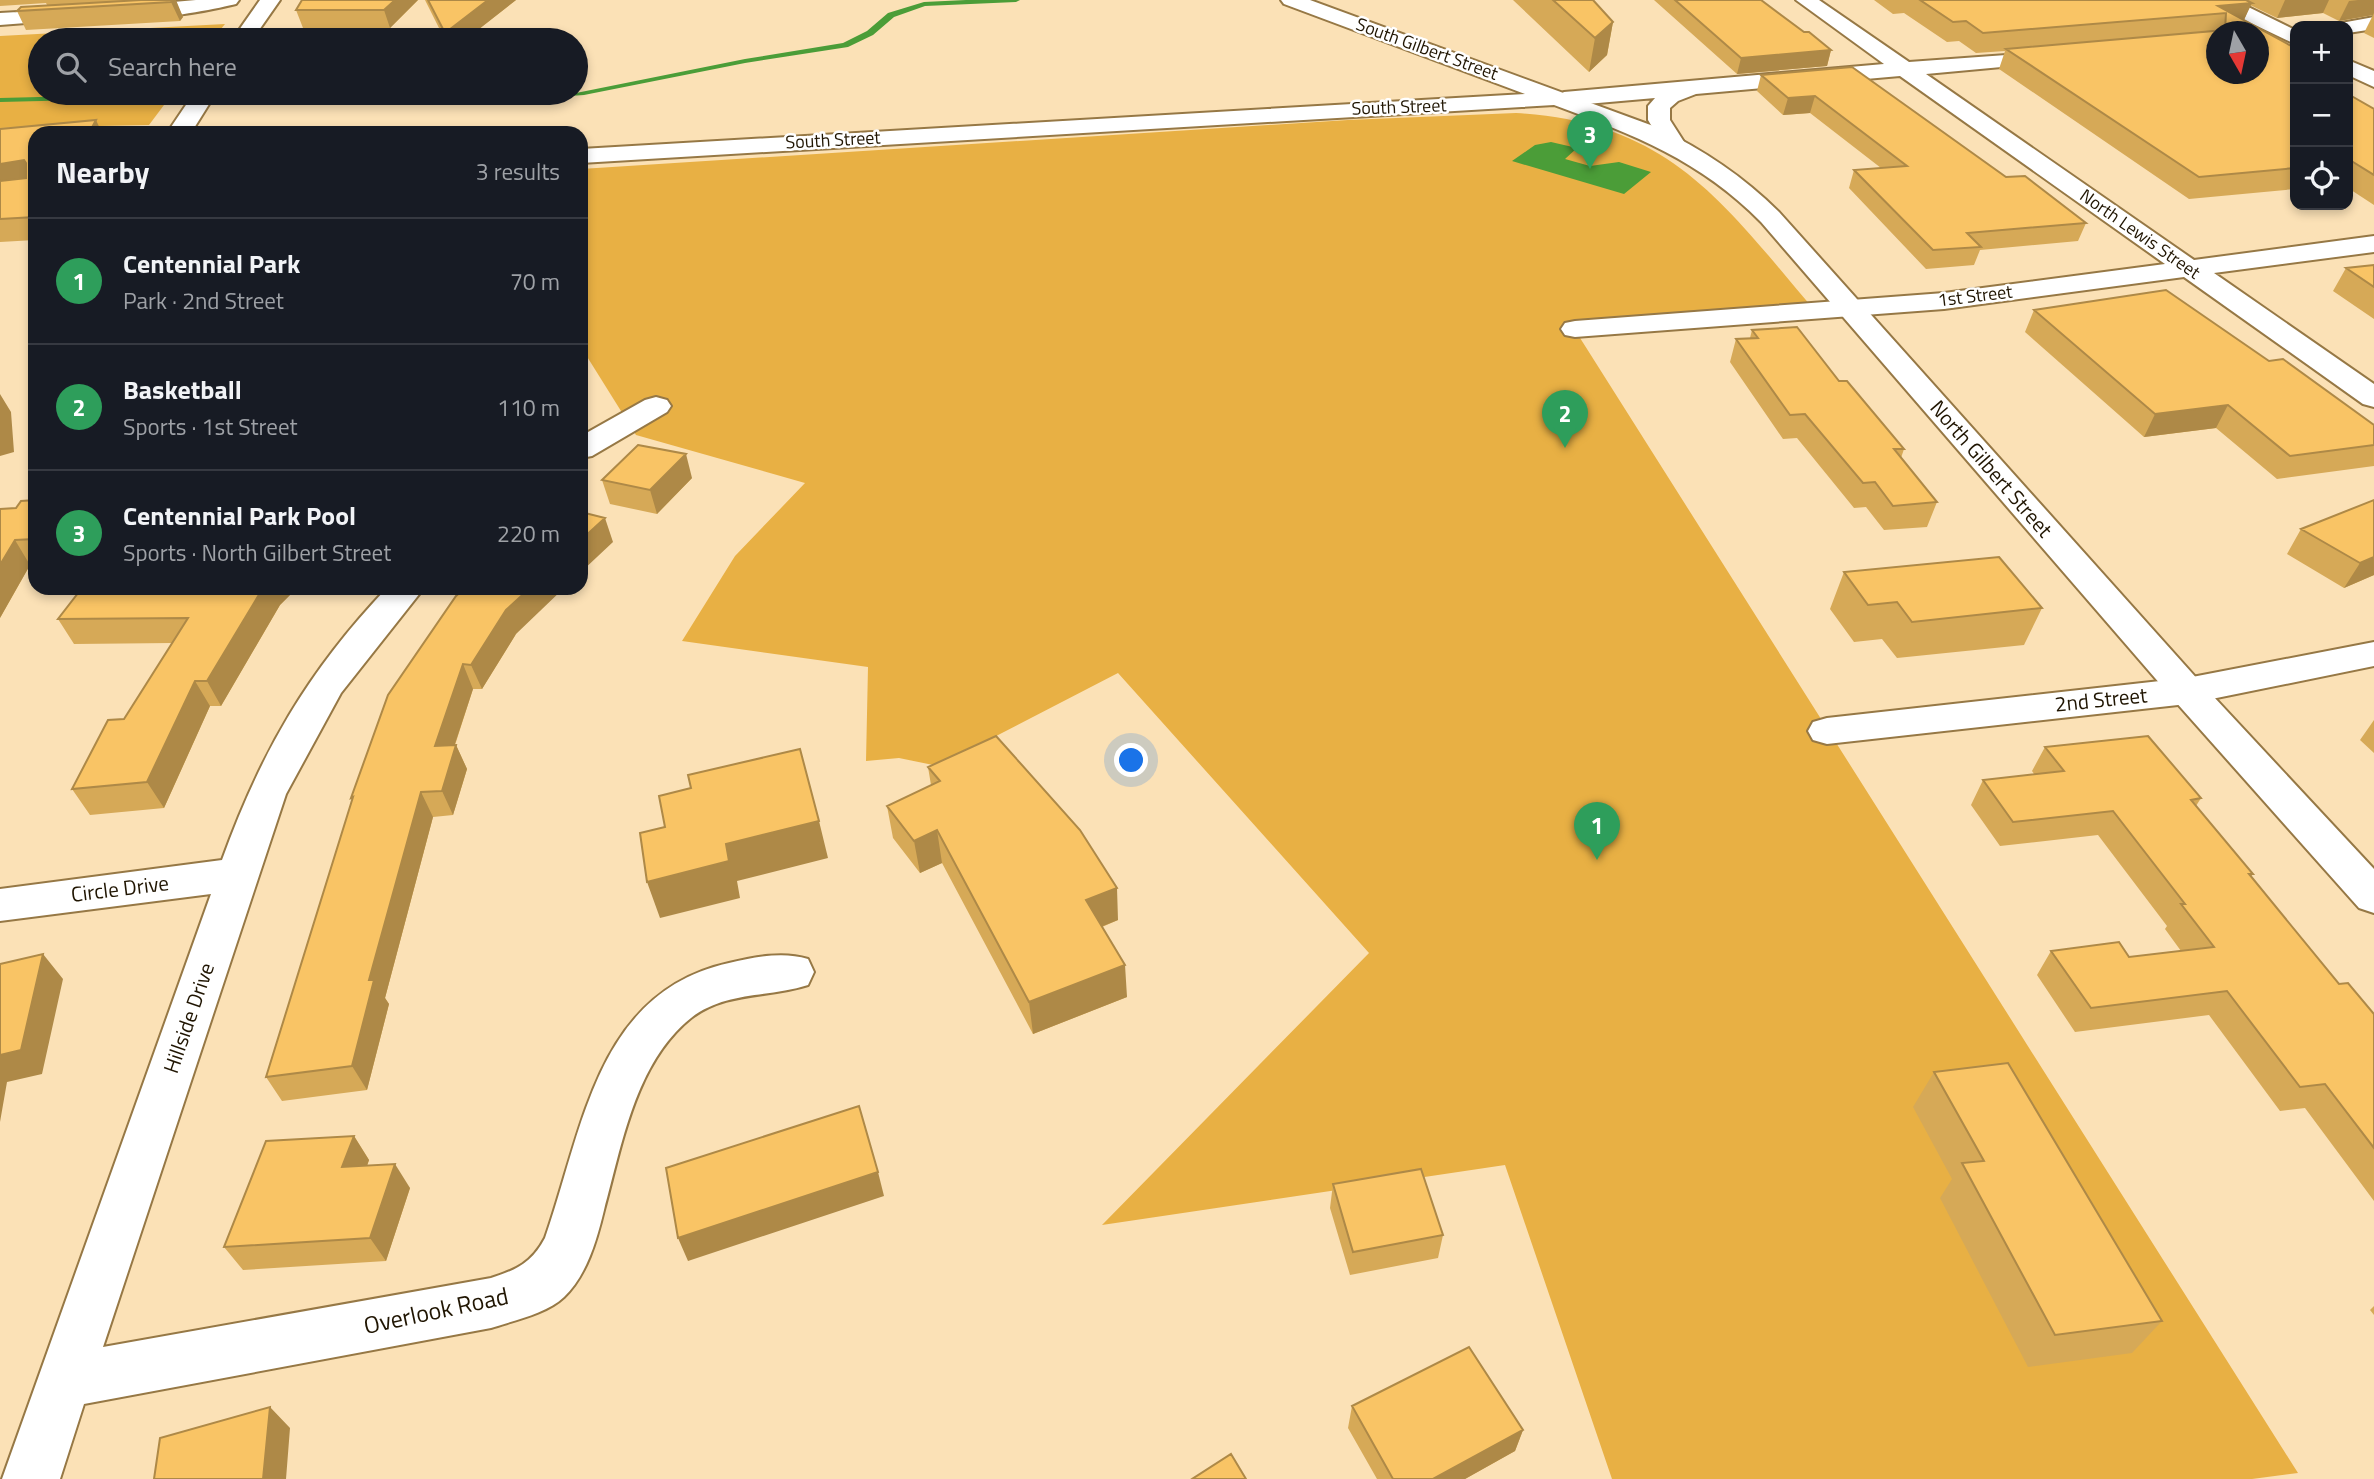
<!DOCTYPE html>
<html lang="en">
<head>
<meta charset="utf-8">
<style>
  :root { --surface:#171b24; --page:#20242c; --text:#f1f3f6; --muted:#9ea1a6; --line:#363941; --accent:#db2777 }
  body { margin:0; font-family:"Titillium Web",sans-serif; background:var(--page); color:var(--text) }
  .controls { position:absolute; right:21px; top:21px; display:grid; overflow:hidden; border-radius:14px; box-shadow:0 4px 10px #0003 }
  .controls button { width:63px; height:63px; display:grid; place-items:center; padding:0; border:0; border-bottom:2px solid var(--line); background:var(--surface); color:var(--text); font:35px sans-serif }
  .compass { position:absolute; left:2206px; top:21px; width:63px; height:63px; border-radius:50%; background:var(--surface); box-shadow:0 4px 10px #0003; rotate:171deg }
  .you { position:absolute; left:1132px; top:761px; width:24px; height:24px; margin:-18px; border:5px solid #fff; border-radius:50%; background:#1a73e8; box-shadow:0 0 0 10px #1a73e833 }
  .badge { display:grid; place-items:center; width:46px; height:46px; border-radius:50%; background:var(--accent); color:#fff; font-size:23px; font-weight:700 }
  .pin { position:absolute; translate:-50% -58px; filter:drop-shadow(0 2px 4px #0008) }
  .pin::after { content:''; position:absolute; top:37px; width:24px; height:21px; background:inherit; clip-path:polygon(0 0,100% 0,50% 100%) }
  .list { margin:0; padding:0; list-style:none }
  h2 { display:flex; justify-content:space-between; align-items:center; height:91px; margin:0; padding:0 28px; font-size:30px }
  h2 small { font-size:23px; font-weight:400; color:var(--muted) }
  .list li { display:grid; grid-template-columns:46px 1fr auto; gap:21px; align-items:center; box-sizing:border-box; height:126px; padding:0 28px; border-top:2px solid var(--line) }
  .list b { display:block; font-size:26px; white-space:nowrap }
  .list p { margin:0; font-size:23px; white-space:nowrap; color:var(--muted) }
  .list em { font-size:23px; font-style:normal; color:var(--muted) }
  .icon { flex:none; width:38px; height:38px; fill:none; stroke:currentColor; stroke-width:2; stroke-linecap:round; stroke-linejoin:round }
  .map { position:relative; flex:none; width:2374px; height:1479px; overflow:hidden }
  .search { position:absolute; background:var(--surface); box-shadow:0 4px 10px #0003; left:28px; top:28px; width:560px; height:77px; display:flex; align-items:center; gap:18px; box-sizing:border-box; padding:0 24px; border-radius:38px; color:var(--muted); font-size:26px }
  .panel { position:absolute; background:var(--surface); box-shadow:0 4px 10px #0003; left:28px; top:126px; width:560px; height:469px; border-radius:21px }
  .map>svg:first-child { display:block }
  .green { fill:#e8b044 }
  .water { fill:#4b9d38 }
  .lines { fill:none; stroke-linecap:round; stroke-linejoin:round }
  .stream { fill:#4b9d38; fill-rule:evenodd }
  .minor-casing { stroke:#967845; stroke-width:4 }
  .tertiary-casing { stroke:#967845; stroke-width:4 }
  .minor { fill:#fff; fill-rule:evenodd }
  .tertiary { fill:#fff; fill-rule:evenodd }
  .wall { fill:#d6a957 }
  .shaded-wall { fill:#ae8947 }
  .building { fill:#f9c465; stroke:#ae8947; stroke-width:2; fill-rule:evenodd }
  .labels { text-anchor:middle; stroke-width:5; stroke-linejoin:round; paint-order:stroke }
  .far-street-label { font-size:18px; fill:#201502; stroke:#fff }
  .street-label { font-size:21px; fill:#201502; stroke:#fff }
  .near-street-label { font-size:24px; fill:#201502; stroke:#fff }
</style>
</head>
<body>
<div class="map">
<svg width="2374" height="1479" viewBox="0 0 2374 1479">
  <rect width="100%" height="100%" fill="#fbe1b6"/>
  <!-- green -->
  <path class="green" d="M225 24 212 40H40V93H173L149 125 0 128V36Z
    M1516 113C1671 122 1724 204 1816 312L1575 330 2298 1473 2252 1479H1612L1505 1165 1102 1225 1369 953 1118 673 938 766 899 758 866 761 868 667 682 641 735 556 805 483 636 435 581 347V169L1348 120Z"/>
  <!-- water -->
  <path class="water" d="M1551 142 1577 148 1565 159 1590 166 1619 162 1651 172 1624 194 1512 161 1535 145Z"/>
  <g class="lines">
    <!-- stream -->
    <path class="stream" d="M966 0H1020L1016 2 925 6 894 17 873 35 848 47 745 63 584 95 497 101 248 96 0 102V98L199 93 497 97 576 93 745 59 843 43 867 31 888 13 924 2Z"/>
    <defs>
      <path id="minor" d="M196 0H239L236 4C216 9 129 27 118 12L128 6Z
        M1796 0H1819L1909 62 2062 51 2065 56 2054 62 1926 74 2194 260 2374 236V252L2214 273 2374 384V407L2363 404 2184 277 1944 309 1575 337 1565 335 1561 329 1565 323 1575 321 1944 293 2165 264 1900 76 1696 94 1678 101 1670 108V120L1686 145 1682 150H1666L1648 120V106L1655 98 1564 106 1553 99 1564 92 1884 64Z
        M2208 0H2234L2295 30V44L2211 4Z
        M71 9 78 11 81 15 78 19 0 25V13Z
        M2374 17V29L2348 33V26H2338L2341 23Z
        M2348 60 2374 71V87L2348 75Z
        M656 397 667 400 671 406 667 412 592 456 581 458V436L645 400Z
        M387 588H424L341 693 286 794 103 1347 491 1278C516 1270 532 1263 545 1238 583 1130 596 992 729 963 754 957 783 951 808 959L814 972 808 985C768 998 726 991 691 1018 635 1063 622 1145 604 1210 597 1239 587 1275 564 1297 546 1314 515 1320 491 1328L84 1404 60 1479H2L211 894 0 921V889L222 860C261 752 308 671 387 588Z
        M2374 642V666L2187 704 1827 744 1813 740 1808 731 1813 722 1827 718 2187 678Z"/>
      <path id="tertiary" d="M260 0H280L252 40H232Z
        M1281 0H1310L1656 127C1702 149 1743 176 1779 212L2200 682 2374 869V913L2359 908 2174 700 1761 222C1700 160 1634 135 1554 105L581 163V149L1525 94 1284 4Z
        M194 93H216L191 133H167Z"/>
    </defs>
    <!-- minor casing -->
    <use href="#minor" class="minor-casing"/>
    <!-- tertiary casing -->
    <use href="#tertiary" class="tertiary-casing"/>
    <!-- minor -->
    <use href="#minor" class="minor"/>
    <!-- tertiary -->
    <use href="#tertiary" class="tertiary"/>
  </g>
  <!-- wall -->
  <path class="wall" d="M0 0H175L183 17 180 21 26 30 17 11 47 5 46 3 0 6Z
    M302 0H418L390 28H303L296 10Z
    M425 0H516L465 40H445Z
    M1513 0H1593L1613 22 1607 55 1589 72Z
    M1654 0H1761L1804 32 1831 50 1827 66 1737 74Z
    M1874 0H2374V38L2364 33 2373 15 2339 21 2323 13 2277 18 2250 5 2244 20 2295 48V189L2189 199 1999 69 2005 51 1976 53 1959 41 1947 42 1904 13 1893 14Z
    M1852 67 2006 177 2086 223 2078 241 1980 250 1974 265 1926 269 1849 188 1854 170 1881 168 1810 113 1783 115 1757 91 1761 75Z
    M2348 86 2351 88 2348 95 2374 109V205L2348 188Z
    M0 129 35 133V240L0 242Z
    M2374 265V319L2333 291 2346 268Z
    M2034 310 2269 361 2374 425V466L2277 479 2216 428 2144 437 2025 332Z
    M1752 330 1839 381 1904 449 1901 458 1937 502 1927 527 1884 530 1866 507 1854 508 1797 438 1783 439 1730 362 1736 339 1750 338Z
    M692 478 657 514 610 504 602 480Z
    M35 500V564L30 565 0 618 16 508Z
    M2374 500V575L2344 588 2287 554 2301 529Z
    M1844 572 2042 608 2024 645 1897 658 1882 639 1854 642 1830 609Z
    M82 588H297L280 605 221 706H210L164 808 90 815 72 789 124 719 172 643 74 644 58 619Z
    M516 634 482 689H473L455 745H456L467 769 453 815 433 817 385 998 389 1004 367 1090 282 1101 266 1077 352 801 351 798 388 695Z
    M2374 720V753L2360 740Z
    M2045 747 2201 798 2196 806 2253 874 2251 877 2339 984 2374 1014V1201L2305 1108 2280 1111 2209 1015 2075 1032 2037 975 2051 951 2129 957 2181 951 2165 929 2167 926 2098 835 2000 846 1971 805 1983 780 2035 775 2032 771Z
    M928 767 1118 920 1102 927 1127 997 1033 1034 942 863 920 873 893 838 887 806 931 785Z
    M1934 1072 2162 1321 2132 1353 2028 1367 1940 1198 1952 1179 1913 1107Z
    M354 1136 369 1160 367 1166 410 1188 386 1261 243 1270 224 1247Z
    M1333 1184 1443 1235 1438 1258 1350 1275 1330 1208Z
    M2374 1306V1315L2370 1310Z
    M1352 1406 1523 1430 1515 1451 1465 1479H1377L1348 1428Z"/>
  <!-- shaded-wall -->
  <path class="shaded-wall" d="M173 0H176L183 17 180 21 171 2Z
    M395 0H418L390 28 384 10Z
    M488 0H516L465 40H447L445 33Z
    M2285 0H2329L2323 13 2277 18Z
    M2358 0H2374V13L2373 15 2339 21 2349 1Z
    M2252 3 2243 22 2226 13 2218 6Z
    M1613 22 1607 55 1589 72 1595 38Z
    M1831 50 1827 66 1737 74 1741 58Z
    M1815 96 1810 113 1783 115 1788 98Z
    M96 120 102 133H89Z
    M24 160 35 181 0 188V164Z
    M0 394 11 412 14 452 0 456Z
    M2228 405 2216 428 2144 437 2155 414Z
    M686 454 692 478 657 514 650 490Z
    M605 518 613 542 581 572V540Z
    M15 540 30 565 0 618V565Z
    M2374 557V575L2344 588 2360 563Z
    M263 588H297L280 605 221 706 207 681Z
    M530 588H564L516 634 482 689 471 665 506 610Z
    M463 664 473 689 446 771 435 746Z
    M195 681 210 706 164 808 147 782Z
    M456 745 467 769 453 815 442 791Z
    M421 792 433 817 385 998 389 1004 367 1090 352 1066 369 980Z
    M819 821 828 858 737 881 740 898 660 918 647 882 726 844Z
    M937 830 942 863 920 873 914 841Z
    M1117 888 1118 920 1088 932 1086 900Z
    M43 954 63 979 42 1074 7 1082 0 1122V1055Z
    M1125 965 1127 997 1033 1034 1029 1002Z
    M354 1136 369 1160 358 1191 342 1167Z
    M395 1164 410 1188 386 1261 370 1238Z
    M878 1172 884 1196 688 1261 678 1238Z
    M270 1407 290 1428 286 1479H263Z
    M1523 1430 1515 1451 1465 1479H1433Z"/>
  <!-- building -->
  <path class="building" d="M141 0H173L171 2 17 11 21 7Z
    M302 0H395L384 10H296Z
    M428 0H488L445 33Z
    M1553 0H1593L1613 22 1595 38Z
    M1675 0H1761L1804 32H1809L1831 50 1741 58Z
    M1920 0H2246L2252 3 2218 6 2295 48V168L2199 177 2006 49 2225 30 2226 13 1983 33 1966 21 1953 22ZM2216 32H2258V74H2216Z
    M1852 67 2006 177 2025 176 2086 223 1967 233 1981 247 1933 250 1854 170 1907 166 1815 96 1788 98 1761 75Z
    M2348 94 2374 109V175L2353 162 2348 163Z
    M96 120 89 133H35V217L0 219V181L26 178V163L24 160 0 164V129Z
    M2374 265V287L2346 268Z
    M2166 290 2269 361 2283 359 2374 425V445L2290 456 2228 405 2155 414 2034 310Z
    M1797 327 1839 381H1847L1904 449H1894L1937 502 1893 506 1875 482 1863 483 1805 414 1790 415 1736 339 1758 338 1752 330Z
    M638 445 686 454 650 490 602 480Z
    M35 500V539L15 540 0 565V509L16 508 21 501Z
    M2374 500V557L2360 563 2301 529Z
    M581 512 605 518 581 540Z
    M1999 557 2042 608 1912 622 1897 602 1868 605 1844 572Z
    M82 588H263L207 681H195L147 782 72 789 108 720 124 719 188 618 58 619Z
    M465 588H530L506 610 471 665 463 664 435 746 456 745 442 791 421 792 369 980H374L352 1066 266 1077 353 797 351 798 388 695 456 596Z
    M996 736 1080 830 1117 888 1086 900 1125 965 1029 1002 937 830 914 841 887 806 940 781 928 767Z
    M2148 736 2201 798 2191 800 2253 874H2249L2339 984 2348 983 2374 1014V1148L2325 1084 2300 1087 2227 991 2091 1008 2051 951 2119 942 2129 957 2214 947 2181 904H2185L2113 811 2013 822 1983 780 2064 771 2045 747Z
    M800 749 819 821 726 844 729 861 647 882 640 833 665 827 659 796 691 788 688 775Z
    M43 954 21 1050 0 1055V964Z
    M2008 1063 2162 1321 2055 1335 1962 1163 1984 1161 1934 1072Z
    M859 1106 878 1172 678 1238 666 1168Z
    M354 1136 342 1167 395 1164 370 1238 224 1247 266 1141Z
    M1421 1169 1443 1235 1353 1252 1333 1184Z
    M1469 1347 1523 1430 1433 1479H1393L1352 1406Z
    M270 1407 263 1479H154L160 1438Z
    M1231 1454 1246 1479H1192Z"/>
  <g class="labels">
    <!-- far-street labels -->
    <g class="far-street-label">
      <text transform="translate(1427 49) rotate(20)" y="6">South Gilbert Street</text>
      <text transform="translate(1399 107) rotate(-2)" y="6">South Street</text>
      <text transform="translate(833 140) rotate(-3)" y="6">South Street</text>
      <text transform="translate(2140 234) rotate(35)" y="6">North Lewis Street</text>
      <text transform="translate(1975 296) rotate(-7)" y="6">1st Street</text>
    </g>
    <!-- street labels -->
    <g class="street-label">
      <text transform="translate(1991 469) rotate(49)" y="7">North Gilbert Street</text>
      <text transform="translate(2101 700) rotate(-6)" y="7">2nd Street</text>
      <text transform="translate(120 889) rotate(-7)" y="7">Circle Drive</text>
      <text transform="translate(189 1018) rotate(-71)" y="7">Hillside Drive</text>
    </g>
    <!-- near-street labels -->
    <g class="near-street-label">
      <text transform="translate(436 1311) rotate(-12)" y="8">Overlook Road</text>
    </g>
  </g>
</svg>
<div class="controls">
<button>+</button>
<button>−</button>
<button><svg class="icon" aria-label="locate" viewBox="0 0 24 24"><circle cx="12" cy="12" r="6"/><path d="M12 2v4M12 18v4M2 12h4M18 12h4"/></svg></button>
</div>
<svg class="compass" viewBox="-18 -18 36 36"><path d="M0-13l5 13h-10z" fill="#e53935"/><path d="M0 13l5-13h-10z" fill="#9ea1a6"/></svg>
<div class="you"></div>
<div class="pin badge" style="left:1597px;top:860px;background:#2e9e5b">1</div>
<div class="pin badge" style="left:1565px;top:448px;background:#2e9e5b">2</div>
<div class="pin badge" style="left:1590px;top:169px;background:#2e9e5b">3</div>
<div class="search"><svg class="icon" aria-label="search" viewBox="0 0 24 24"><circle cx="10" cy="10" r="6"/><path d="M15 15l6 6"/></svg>Search here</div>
<section class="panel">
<h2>Nearby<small>3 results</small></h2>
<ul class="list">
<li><span class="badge" style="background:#2e9e5b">1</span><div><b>Centennial Park</b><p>Park · 2nd Street</p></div><em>70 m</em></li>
<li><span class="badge" style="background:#2e9e5b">2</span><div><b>Basketball</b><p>Sports · 1st Street</p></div><em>110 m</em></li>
<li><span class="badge" style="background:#2e9e5b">3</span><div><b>Centennial Park Pool</b><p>Sports · North Gilbert Street</p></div><em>220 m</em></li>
</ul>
</section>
</div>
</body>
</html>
